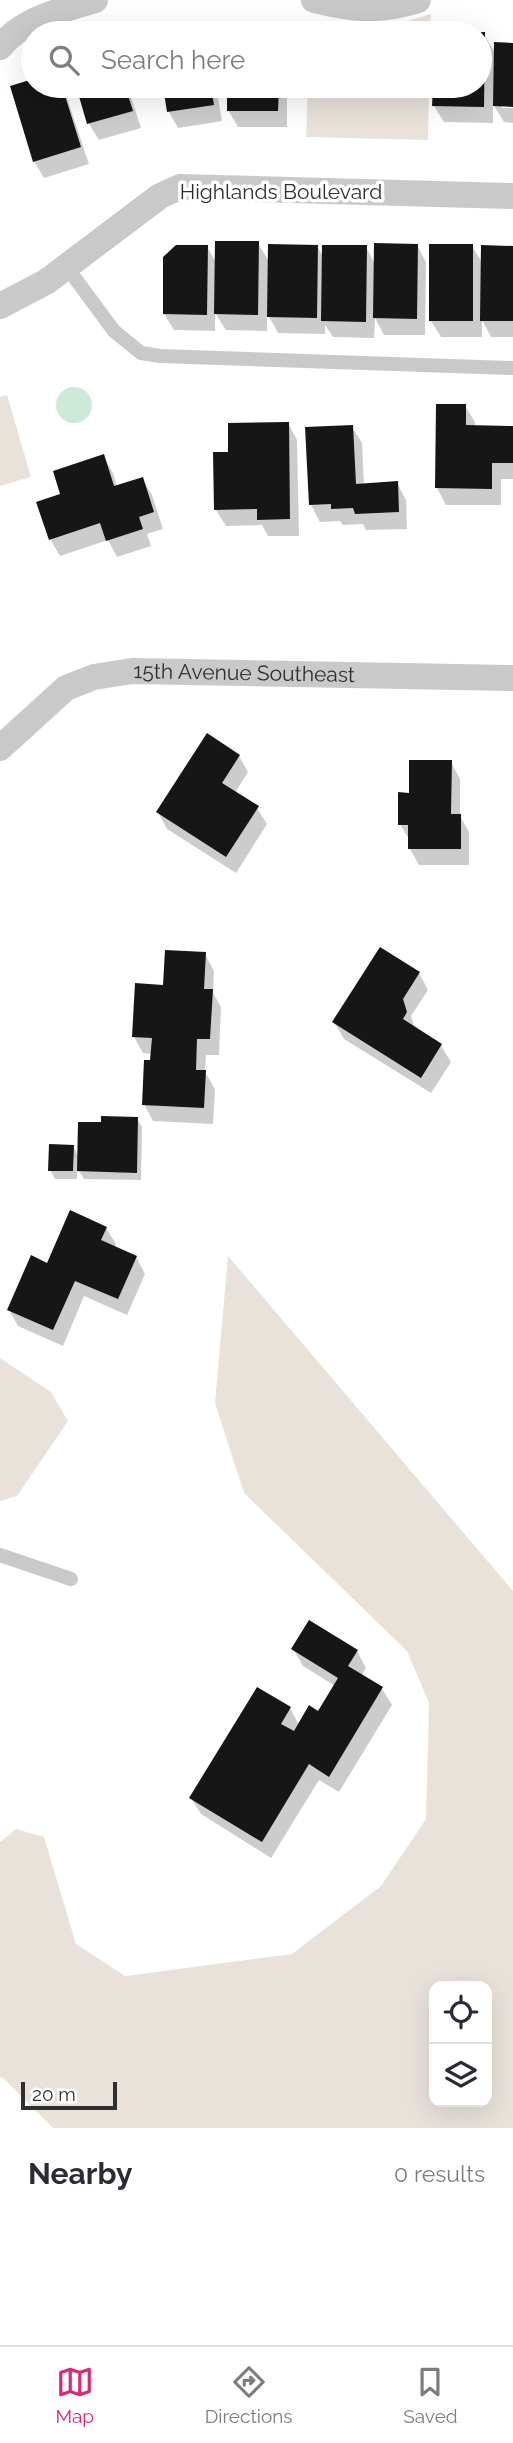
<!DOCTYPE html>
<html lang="en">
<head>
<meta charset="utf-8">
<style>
  :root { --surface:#fff; --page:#f7f7f7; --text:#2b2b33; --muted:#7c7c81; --line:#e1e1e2; --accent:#db2777 }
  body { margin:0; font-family:Raleway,sans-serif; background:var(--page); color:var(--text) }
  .controls { position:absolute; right:21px; bottom:21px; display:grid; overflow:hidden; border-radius:14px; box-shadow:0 7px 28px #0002 }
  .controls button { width:63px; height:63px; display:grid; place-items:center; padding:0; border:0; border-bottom:2px solid var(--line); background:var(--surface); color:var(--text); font:35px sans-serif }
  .scale { position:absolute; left:21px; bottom:18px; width:96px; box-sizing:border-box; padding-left:7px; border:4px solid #2f2f2f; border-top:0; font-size:19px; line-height:24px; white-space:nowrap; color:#2f2f2f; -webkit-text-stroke:5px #fff; paint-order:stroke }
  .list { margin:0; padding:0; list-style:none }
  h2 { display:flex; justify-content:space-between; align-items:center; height:91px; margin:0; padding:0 28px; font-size:30px }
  h2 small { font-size:23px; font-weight:400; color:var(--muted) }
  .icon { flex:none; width:38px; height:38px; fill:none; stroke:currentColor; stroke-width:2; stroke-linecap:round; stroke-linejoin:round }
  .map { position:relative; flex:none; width:513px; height:2128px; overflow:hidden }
  .search { position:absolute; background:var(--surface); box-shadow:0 7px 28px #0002; left:21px; right:21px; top:21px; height:77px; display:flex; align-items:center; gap:18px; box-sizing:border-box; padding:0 24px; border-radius:38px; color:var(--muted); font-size:26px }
  .sheet { height:217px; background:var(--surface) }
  nav { display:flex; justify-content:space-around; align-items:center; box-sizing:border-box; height:98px; border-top:2px solid var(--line); background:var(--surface); font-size:19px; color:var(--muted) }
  nav a { display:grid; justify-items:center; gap:4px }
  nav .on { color:var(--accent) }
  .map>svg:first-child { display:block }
  .green { fill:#e8e2db; fill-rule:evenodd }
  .water { fill:#cceada }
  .shadow { fill:#0003 }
  .building { fill:#161616 }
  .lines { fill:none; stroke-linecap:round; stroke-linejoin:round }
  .service { stroke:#c9c9c9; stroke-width:14 }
  .minor { stroke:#c9c9c9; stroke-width:26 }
  .labels { text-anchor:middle; stroke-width:7; stroke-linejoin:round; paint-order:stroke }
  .street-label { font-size:21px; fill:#2f2f2f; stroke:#fff }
</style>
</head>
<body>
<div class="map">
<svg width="513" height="2128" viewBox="0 0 513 2128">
  <rect width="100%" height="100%" fill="#fff"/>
  <!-- green -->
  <path class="green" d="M431 14 430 33H403L401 23Z
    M308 86H429L428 140 306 137Z
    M7 395 31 477 0 486V397Z
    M228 1256 513 1591V2128H53L3 2078 0 2077V1842L16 1829 44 1837 76 1944 125 1976 292 1954 381 1886 426 1819 429 1703 407 1651 244 1493 215 1403ZM434 1986H487V2102H434Z
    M0 1358 51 1392 68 1421 17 1496 0 1501Z"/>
  <!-- water -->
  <path class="water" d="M56 405a18 18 0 1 1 36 0a18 18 0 1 1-36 0Z"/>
  <!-- shadow -->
  <path class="shadow" d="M480 34H484L495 53 513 44V105H502V108H513V123L504 122 493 104V123L444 122 434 106V86H480Z
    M33 81V86H63L89 164 44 178 34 161 12 88Z
    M77 86H149L130 94 141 128 99 140 89 124Z
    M164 86H216L222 121 178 128 169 112Z
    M228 86H303V90H287V127H238L228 110Z
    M258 243 270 263 317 246 324 258 366 247 375 264 417 245 426 262 425 335H384L375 318 374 338 333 337 325 325V334L278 333 267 313V331L226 330 215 313V331L174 330 164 314 207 247 217 264Z
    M472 246 483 264 513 247V337H491L482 320V337H441L431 321Z
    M465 406 475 422V427L513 428V479H501V505H446L437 488Z
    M288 423 297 440 299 536H268L262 525 226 526 216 510 230 453Z
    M352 427 362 443 364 485 397 483 406 500 407 529 366 530 363 524 343 525 340 521 320 522 311 505 307 429Z
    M103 456 113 473 117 487 142 479 152 495 163 529 147 534 151 546 117 557 108 540 60 556 50 539 62 495Z
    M239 756 248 772 235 793 257 808 267 824 236 873 167 829 158 812Z
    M451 762 460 779V816L469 832V865H419L410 849V841L400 824 411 794Z
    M205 954 214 971 213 993 221 1007 219 1055H206L205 1072 215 1089 213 1124 153 1121 144 1104 153 1054 143 1053 134 1037 165 987Z
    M419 973 428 990 411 1016 415 1028 441 1046 451 1062 431 1093 344 1039 334 1022Z
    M137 1119 142 1127 141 1180 84 1179 77 1168V1179H55L50 1170 73 1146 79 1157Z
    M106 1228 116 1244 114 1248 136 1257 145 1274 127 1315 84 1296 63 1346 18 1326 9 1310 48 1265Z
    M293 1649 357 1651 366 1668 361 1676 382 1689 392 1705 339 1792 319 1780 271 1858 201 1814 191 1798 290 1708 299 1725 318 1713 335 1686 303 1666Z"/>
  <!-- building -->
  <path class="building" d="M185 24 187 33H154L153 29Z
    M480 32H485L484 107 432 106 433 86H480Z
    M494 42 513 43V107L493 106Z
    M33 79V86H62L81 147 33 162 10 86Z
    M76 86H125L133 111 87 124Z
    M163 86H211L214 105 167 112Z
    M227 86H279L278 111H227Z
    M215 241H259L258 315 214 314Z
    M374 243 418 244 417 319 373 318Z
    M268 244 318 245 317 318 267 317Z
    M429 244H473V321H429Z
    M176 245H208L207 315 163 314V257Z
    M322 245H367L366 322 321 321Z
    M481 245 513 246V321H480Z
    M436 404H466V425L513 426V463H492V489L435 488Z
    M289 422 290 519 257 520V509L214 510 213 452H228V423Z
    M353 425 356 484 398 481 399 512 355 514 353 508 331 509V504L309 505 305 427Z
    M104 454 114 486 143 477 154 512 139 517 143 529 106 541 100 523 49 540 36 502 60 494 53 471Z
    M207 733 240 755 222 783 259 806 226 857 156 812Z
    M409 760H452L451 814H461V849H408V825H398V792L409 793Z
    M380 947 420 972 403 999 407 1012 403 1019 442 1044 421 1078 332 1022Z
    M165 950 206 952 204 989H213L210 1039H197L196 1070H206L204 1108 142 1105 144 1060H150L152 1038 132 1037 135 983 163 985Z
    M101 1116 138 1117 137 1173 77 1171 78 1122H101Z
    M49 1144 74 1145 73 1171H48Z
    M70 1210 107 1227 101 1240 137 1256 118 1299 75 1281 53 1330 7 1310 31 1255 47 1263Z
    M309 1620 358 1650 348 1666 383 1687 329 1777 309 1764 262 1842 189 1798 257 1687 291 1707 281 1724 294 1731 309 1705 318 1711 338 1678 291 1649Z"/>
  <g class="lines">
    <!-- service -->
    <path class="service" d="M66 266 114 331 141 353 160 356 513 368
      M0 1555 71 1579"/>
    <!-- minor -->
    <g class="minor">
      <path d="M314 0C353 10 380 12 418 0"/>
      <path d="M0 47C24 18 60 11 95 0"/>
      <path d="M0 306 46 282 160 196 180 187 513 196"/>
      <path id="s1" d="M0 748 66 688 94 677 132 671 513 678"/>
    </g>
  </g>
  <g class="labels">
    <!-- street labels -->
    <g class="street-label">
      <text x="281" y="199">Highlands Boulevard</text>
      <text dy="7" stroke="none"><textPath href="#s1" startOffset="270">15th Avenue Southeast</textPath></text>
    </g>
  </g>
</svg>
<div class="controls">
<button><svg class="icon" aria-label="locate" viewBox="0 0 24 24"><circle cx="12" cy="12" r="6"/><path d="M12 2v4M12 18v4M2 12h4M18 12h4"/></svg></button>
<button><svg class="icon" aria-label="layers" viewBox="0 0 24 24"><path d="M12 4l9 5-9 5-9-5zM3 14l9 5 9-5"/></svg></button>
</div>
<div class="scale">20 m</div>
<div class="search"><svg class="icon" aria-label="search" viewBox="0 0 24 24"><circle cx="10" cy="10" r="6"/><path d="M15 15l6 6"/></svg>Search here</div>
</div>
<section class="sheet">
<h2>Nearby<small>0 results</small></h2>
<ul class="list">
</ul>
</section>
<nav>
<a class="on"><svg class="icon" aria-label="map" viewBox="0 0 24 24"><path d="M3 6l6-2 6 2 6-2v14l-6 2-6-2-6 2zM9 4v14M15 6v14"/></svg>Map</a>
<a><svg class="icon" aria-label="directions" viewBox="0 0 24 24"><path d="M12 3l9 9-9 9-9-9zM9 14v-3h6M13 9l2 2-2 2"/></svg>Directions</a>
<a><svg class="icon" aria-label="saved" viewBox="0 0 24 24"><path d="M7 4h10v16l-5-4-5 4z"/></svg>Saved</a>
</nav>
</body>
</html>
